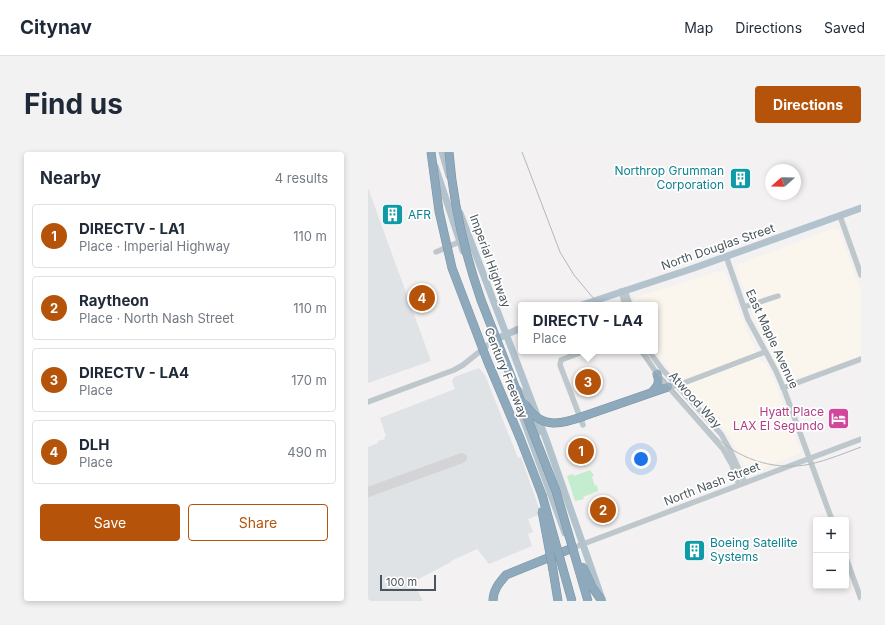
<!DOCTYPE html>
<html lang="en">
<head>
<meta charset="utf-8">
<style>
  :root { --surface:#fff; --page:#f2f2f3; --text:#1f2937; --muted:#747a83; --line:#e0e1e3; --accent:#b45309 }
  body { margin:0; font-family:Inter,sans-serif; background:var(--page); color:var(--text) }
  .controls { position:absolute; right:12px; bottom:12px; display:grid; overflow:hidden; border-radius:4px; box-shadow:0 2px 6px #0003 }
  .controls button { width:36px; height:36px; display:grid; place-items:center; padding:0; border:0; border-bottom:1px solid var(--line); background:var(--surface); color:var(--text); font:20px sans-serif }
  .compass { position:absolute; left:397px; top:12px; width:36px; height:36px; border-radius:50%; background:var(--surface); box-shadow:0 2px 6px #0003; rotate:250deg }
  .scale { position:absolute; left:12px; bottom:10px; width:56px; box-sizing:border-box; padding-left:4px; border:2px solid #4a565d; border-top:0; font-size:11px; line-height:14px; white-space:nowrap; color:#4a565d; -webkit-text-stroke:3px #fff; paint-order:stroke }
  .you { position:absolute; left:273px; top:307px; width:14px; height:14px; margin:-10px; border:3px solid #fff; border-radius:50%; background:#1a73e8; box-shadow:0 0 0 6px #1a73e833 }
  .badge { display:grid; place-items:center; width:26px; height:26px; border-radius:50%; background:var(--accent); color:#fff; font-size:13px; font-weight:700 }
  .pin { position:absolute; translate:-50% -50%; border:2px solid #fff; box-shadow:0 1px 4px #0006 }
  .popup { position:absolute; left:150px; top:150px; width:140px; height:52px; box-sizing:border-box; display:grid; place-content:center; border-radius:4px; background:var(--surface); filter:drop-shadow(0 1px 3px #0005); font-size:13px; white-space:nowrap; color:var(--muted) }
  .popup b { font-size:15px; color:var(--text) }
  .popup::after { content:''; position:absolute; left:50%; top:100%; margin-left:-8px; border:8px solid transparent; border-top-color:var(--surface) }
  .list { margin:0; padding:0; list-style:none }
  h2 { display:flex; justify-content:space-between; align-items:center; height:52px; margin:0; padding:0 16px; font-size:17px }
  h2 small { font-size:13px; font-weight:400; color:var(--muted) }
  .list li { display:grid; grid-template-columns:26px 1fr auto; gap:12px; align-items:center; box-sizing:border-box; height:64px; margin:0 8px 8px; padding:0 8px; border:1px solid var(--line); border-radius:4px }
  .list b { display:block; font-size:15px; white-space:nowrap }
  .list p { margin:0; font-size:13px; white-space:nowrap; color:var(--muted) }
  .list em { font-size:13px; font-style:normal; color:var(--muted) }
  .actions { display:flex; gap:8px; padding:12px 16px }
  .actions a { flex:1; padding:9px 0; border:1px solid var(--accent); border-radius:4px; text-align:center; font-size:14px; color:var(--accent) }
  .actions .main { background:var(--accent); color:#fff }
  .map { position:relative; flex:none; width:493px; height:449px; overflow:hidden; border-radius:4px }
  header { display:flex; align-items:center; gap:24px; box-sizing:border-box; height:56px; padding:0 20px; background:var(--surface); border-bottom:1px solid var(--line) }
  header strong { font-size:19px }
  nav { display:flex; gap:22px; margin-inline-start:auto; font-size:14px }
  .intro { display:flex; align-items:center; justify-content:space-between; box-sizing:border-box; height:96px; padding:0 24px }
  h1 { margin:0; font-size:28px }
  .button { padding:10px 18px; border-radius:4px; background:var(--accent); color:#fff; font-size:14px; font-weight:700 }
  main { display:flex; gap:24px; padding:0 24px }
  aside { flex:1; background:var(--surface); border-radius:4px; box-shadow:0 2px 6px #0003 }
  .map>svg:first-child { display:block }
  .commercial { fill:#fbf6ed }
  .airport { fill:#e0e3e5 }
  .green { fill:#c4eccf }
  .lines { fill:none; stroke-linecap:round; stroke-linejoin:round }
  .taxiway { stroke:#d4d4d6; stroke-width:10 }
  .highway-casing { stroke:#7894a7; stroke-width:9 }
  .minor { stroke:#bec7cc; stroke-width:5.5 }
  .major { stroke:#b3c3cd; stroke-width:7 }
  .highway { stroke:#8da9bb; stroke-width:8 }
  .tram { stroke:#b4b7bb; stroke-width:1 }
  .highway-bridge-casing { stroke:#7894a7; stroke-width:9; stroke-linecap:butt }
  .highway-bridge { stroke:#8da9bb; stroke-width:8 }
  .labels { text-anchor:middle; stroke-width:3.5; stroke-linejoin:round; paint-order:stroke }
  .culture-label { font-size:12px; fill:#0d838f; stroke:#fff; text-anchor:start }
  .street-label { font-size:12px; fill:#4a565d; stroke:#fff }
  .hotel-label { font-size:12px; fill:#b23c85; stroke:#fff; text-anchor:end }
</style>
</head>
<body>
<header>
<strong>Citynav</strong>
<nav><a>Map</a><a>Directions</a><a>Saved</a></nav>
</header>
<div class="intro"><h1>Find us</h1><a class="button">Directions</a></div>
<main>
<aside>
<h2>Nearby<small>4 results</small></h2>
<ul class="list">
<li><span class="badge">1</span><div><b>DIRECTV - LA1</b><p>Place · Imperial Highway</p></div><em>110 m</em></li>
<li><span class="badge">2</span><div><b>Raytheon</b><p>Place · North Nash Street</p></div><em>110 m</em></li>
<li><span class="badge">3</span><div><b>DIRECTV - LA4</b><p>Place</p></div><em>170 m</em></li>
<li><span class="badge">4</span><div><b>DLH</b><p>Place</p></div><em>490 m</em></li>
</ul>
<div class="actions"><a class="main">Save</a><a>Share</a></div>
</aside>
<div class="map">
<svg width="493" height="449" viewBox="0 0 493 449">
  <rect width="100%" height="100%" fill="#f3f1f1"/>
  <!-- commercial -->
  <path class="commercial" d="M467 76 471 78 493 139V204L419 230 417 229 390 175 368 116 371 112Z
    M352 119 357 120 378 177 387 196V199L393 209 397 210 407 231 433 301 381 322 378 318 364 288 341 258 305 223 287 199V153H267L265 149 266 146Z"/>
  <!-- airport -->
  <path class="airport" d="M0 36 63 209 0 231Z
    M111 216 117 223 150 306 153 305 173 362 160 367 165 380 160 382 164 394 121 412 109 397 83 409V410L45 430 55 449H0V295L10 291V289L17 287 16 285 18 284 12 266 87 237 84 229 86 225Z"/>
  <!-- green -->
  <path class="green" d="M222 318 226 323 224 325 227 334 229 333 230 339 215 345 216 347 207 349 199 324 205 322 206 324Z"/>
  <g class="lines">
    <!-- taxiway -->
    <path class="taxiway" d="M0 340 94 306"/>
    <defs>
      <path id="highway" d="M284 240C290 234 292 230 289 222
        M216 264 300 235
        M152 286 174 343
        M185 418 190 449
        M125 449C125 438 131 431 138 423L202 397"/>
    </defs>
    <!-- highway casing -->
    <use href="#highway" class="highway-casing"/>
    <!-- minor -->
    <path class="minor" d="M472 64 493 123
      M68 100 91 90
      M358 104 380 167 408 219 417 240 464 368
      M257 138 262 153
      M253 139 257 153
      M376 155 410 144
      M274 199 289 222 355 297 364 313 371 333
      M281 199 294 217 353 282 362 298 377 331
      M214 200 193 208 192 213 215 273
      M306 234 313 232 397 200
      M415 236 493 207
      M0 250 86 218 95 213 126 188
      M202 397 493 287
      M478 406 493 447"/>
    <!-- major -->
    <path class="major" d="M74 0 81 24
      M67 14 95 99
      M92 61 178 287 234 447
      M214 153 326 116 493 56
      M126 188 153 176
      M147 235C159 241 165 269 169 281
      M153 261 197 381"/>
    <!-- highway -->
    <use href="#highway" class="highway"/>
    <!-- tram -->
    <path class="tram" d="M154 0 192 100 206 123 231 153
      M270 199 350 287C375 309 410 319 443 312 460 308 477 301 493 295"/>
    <defs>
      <path id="highway-bridge" d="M63 0 71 59 84 116 119 208 152 286
        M81 0C85 51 96 99 113 148L188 339 220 449
        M157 252C172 277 192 273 216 264
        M174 343 204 449
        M174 359 185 418
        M215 415 224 435 234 449"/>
    </defs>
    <!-- highway-bridge casing -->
    <use href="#highway-bridge" class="highway-bridge-casing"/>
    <!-- highway-bridge -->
    <use href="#highway-bridge" class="highway-bridge"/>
  </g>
  <!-- icons -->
  <defs>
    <symbol id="building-square" viewBox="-11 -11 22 22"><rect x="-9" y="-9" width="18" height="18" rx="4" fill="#0f9aa8" stroke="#fff"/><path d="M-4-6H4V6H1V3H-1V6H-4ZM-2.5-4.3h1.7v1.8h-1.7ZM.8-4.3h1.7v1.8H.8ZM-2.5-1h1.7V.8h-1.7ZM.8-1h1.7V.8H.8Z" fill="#fff"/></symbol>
    <symbol id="hotel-square" viewBox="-11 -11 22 22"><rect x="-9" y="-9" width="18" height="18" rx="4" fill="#d1479c" stroke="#fff"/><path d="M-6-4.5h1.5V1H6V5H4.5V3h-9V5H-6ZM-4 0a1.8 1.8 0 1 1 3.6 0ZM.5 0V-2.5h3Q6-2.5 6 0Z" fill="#fff"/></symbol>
  </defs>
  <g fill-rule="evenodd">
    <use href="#building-square" x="360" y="14" width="25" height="25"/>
    <use href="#building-square" x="12" y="50" width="25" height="25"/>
    <use href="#hotel-square" x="458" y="254" width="25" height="25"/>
    <use href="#building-square" x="314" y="386" width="25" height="25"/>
  </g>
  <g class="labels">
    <!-- culture labels -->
    <g class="culture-label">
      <text x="356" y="23" text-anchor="end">Northrop Grumman<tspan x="356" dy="14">Corporation</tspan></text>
      <text x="40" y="67">AFR</text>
      <text x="342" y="395">Boeing Satellite<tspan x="342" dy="14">Systems</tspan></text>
    </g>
    <!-- street labels -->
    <g class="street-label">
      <text transform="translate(350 95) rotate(-19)" y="4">North Douglas Street</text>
      <text transform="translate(122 109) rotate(70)" y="4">Imperial Highway</text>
      <text transform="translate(404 187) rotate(65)" y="4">East Maple Avenue</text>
      <text transform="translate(138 221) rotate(68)" y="4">Century Freeway</text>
      <text transform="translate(327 248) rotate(48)" y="4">Atwood Way</text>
      <text transform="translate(344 332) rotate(-21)" y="4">North Nash Street</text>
    </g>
    <!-- hotel labels -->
    <g class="hotel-label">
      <text x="456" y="264">Hyatt Place<tspan x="456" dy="14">LAX El Segundo</tspan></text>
    </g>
  </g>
</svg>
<div class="controls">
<button>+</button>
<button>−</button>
</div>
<svg class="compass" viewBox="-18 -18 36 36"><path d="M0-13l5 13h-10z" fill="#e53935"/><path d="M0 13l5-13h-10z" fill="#747a83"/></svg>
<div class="scale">100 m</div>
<div class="you"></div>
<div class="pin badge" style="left:213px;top:299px">1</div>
<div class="pin badge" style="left:235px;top:358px">2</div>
<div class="pin badge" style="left:220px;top:230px">3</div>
<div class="popup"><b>DIRECTV - LA4</b>Place</div>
<div class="pin badge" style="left:54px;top:146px">4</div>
</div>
</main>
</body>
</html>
